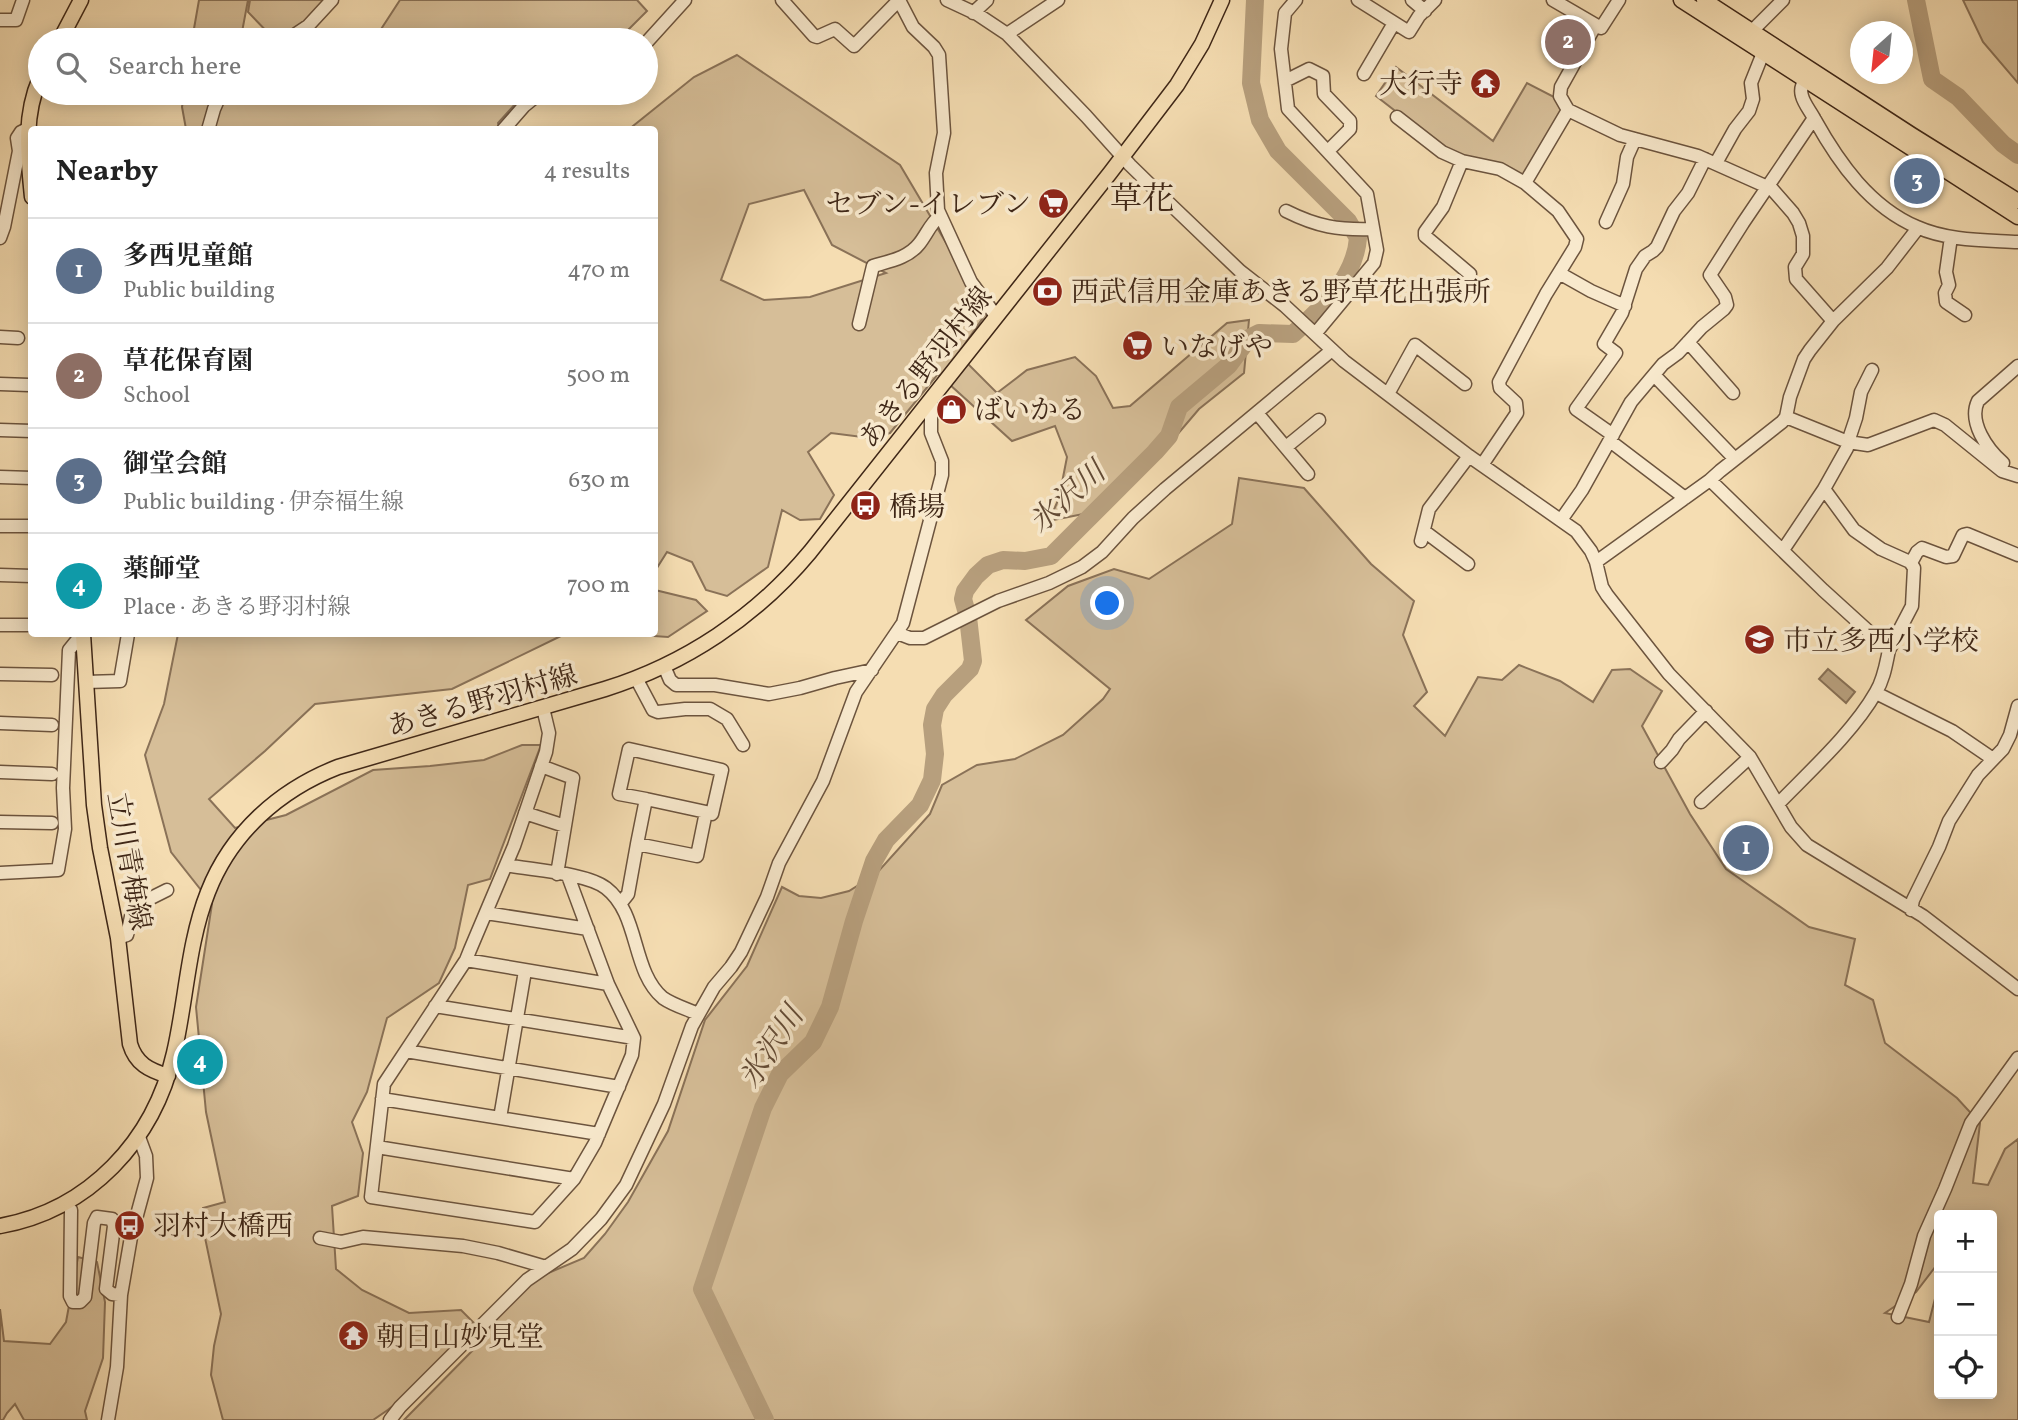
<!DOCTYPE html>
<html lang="en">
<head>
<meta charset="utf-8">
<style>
  :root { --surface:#fff; --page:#f6f6f6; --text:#222; --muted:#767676; --line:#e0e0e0; --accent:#8f2418 }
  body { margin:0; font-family:Vollkorn,"Noto Serif JP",serif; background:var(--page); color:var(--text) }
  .controls { position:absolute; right:21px; bottom:21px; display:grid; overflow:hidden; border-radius:7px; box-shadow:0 4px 18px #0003 }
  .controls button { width:63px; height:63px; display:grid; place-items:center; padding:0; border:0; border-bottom:2px solid var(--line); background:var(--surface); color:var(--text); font:35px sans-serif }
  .compass { position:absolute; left:1850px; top:21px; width:63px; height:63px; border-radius:50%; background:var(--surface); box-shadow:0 4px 18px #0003; rotate:207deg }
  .you { position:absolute; left:1108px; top:604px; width:24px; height:24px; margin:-18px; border:5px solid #fff; border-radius:50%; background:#1a73e8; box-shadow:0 0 0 10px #1a73e833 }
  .badge { display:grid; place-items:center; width:46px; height:46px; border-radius:50%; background:var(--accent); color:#fff; font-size:23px; font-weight:700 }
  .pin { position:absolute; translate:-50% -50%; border:4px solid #fff; box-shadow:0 2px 7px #0006 }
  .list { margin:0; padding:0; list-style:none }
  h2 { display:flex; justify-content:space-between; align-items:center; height:91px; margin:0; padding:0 28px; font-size:30px }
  h2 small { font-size:23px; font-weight:400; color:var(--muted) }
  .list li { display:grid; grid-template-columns:46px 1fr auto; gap:21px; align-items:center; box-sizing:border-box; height:105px; padding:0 28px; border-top:2px solid var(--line) }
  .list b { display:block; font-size:26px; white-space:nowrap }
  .list p { margin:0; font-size:23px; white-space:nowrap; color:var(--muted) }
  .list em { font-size:23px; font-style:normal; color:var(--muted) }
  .icon { flex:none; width:38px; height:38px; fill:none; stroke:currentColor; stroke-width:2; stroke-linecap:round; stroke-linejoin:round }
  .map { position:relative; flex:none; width:2018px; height:1420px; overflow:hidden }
  .search { position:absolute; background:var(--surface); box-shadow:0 4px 18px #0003; left:28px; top:28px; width:630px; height:77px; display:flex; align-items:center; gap:18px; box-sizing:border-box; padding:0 24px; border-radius:38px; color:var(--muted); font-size:26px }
  .panel { position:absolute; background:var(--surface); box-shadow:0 4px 18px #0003; left:28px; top:126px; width:630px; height:511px; border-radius:7px }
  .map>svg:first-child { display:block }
  .green { fill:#d6be98; stroke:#8a7258; stroke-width:2; fill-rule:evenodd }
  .water { fill:#b79f7d; stroke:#876f54; stroke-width:2 }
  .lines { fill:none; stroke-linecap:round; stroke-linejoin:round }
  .river { stroke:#b79f7d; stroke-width:18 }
  .minor-casing { stroke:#6c543e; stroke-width:15 }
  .major-casing { stroke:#3f2717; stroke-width:17 }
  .minor { stroke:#f8e9cd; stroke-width:12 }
  .major { stroke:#f5ddb2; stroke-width:14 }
  .labels { text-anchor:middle; stroke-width:7; stroke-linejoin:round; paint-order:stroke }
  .poi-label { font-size:28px; fill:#3f2717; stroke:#f8e9cd; text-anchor:start }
  .street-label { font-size:28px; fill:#3f2717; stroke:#f8e9cd }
  .water-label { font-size:30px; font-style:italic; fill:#634b36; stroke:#f8e9cd }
  .quarter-label { font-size:32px; fill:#3f2717; stroke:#f8e9cd }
</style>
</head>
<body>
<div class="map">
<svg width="2018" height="1420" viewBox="0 0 2018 1420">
  <rect width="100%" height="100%" fill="#f5ddb2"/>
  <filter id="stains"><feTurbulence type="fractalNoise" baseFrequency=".00286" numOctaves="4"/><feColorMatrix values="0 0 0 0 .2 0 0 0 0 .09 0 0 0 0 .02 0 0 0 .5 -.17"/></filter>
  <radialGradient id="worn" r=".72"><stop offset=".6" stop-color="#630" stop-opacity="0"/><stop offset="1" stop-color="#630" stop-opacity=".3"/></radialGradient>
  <!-- green -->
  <path class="green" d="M199 0H248L242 32 255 40H192Z
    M250 0H328C315 14 295 39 275 40L248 12Z
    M400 0H637L647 11 623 35 615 40H374Z
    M1963 0H2018V83L1983 42Z
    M737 55 900 165 987 312 958 354 997 393 1027 370 1075 357 1096 376 1113 408 1130 406 1227 323 1249 320 1244 373 1199 409 1165 449 1088 513 1049 521 1059 498 1067 457 1055 426 1012 441 938 374 890 433 870 438 831 433 808 452 834 495 820 519 800 520 782 510 768 567 727 596 706 590 692 562 667 552 655 571 654 130H628L694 77ZM804 190 832 245 886 273 810 297 764 300 721 280 749 204Z
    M1396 67 1493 141 1527 83 1556 98 1564 112 1528 178 1467 158 1443 148 1376 96Z
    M184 93H525L498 123 500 130 186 129 182 107Z
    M1239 478 1304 488 1371 564 1414 601 1403 635 1427 692 1414 706 1445 736 1478 677 1502 680 1519 665 1560 681 1593 702 1612 670 1630 669 1662 691 1642 726 1690 814 1726 869 1809 927 1855 939 1845 985 1873 1000 1885 1043 1957 1098 1980 1123 1973 1183 1988 1185 2005 1149 2018 1139V1420H404L473 1350 501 1313 534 1279 584 1258 605 1234 628 1202 668 1131 705 1020 747 966 782 887 799 896 821 898 849 891 876 874 930 814 942 785 977 765 1015 759 1063 735 1103 699 1110 689 1026 620 1068 586 1114 569 1149 579 1232 524ZM1939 1215H1992V1394H1939V1283L1929 1322 1885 1313 1916 1292 1939 1262Z
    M655 590 696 600 707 611 668 637 625 634H654Z
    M178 634H565L452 689 315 704 265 751 209 799 235 828 286 815 373 770 430 766 484 760 522 745H541L490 879 468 885 455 948 439 983 387 1018 367 1092 352 1122 363 1153 358 1196 332 1206 336 1269 362 1290 409 1313 461 1310 473 1322C444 1358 413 1395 373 1420H223L211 1375 214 1346 221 1314 204 1233 203 1208 225 1202 206 1112 196 1007 212 904 171 852 145 755 164 704Z
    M78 1257 97 1262 105 1302 103 1358 85 1411 87 1420H24L15 1404 7 1413 3 1420H0V1309L4 1341 50 1344 66 1322Z"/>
  <!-- water -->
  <path class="water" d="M1828 669 1855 692 1846 703 1819 679Z"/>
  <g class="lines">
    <!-- river -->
    <path class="river" d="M1916 0 1932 79 1958 97 2003 144 2018 155
      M765 1420 702 1289 763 1108 780 1074 813 1042 830 1007 854 921 874 861 886 840 920 805 932 780 935 754 932 725 935 709 944 695 970 669 973 661 968 617 963 599 965 591 976 576 988 565 1003 560 1025 561 1051 556 1155 452 1169 436 1179 407 1229 365 1249 338 1259 333 1293 334C1322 308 1355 278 1358 238L1348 221 1278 151 1260 120 1251 83 1255 0"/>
    <defs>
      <path id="minor" d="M782 0 814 36 817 37 835 29 854 46 898 1
        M899 0 913 27 934 47 939 55 944 133 936 173 938 210 971 282 996 316
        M947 0 977 14 1007 34 1086 116 1130 165 1170 204 1240 271 1285 306 1344 361 1469 456 1576 531 1591 551 1596 562 1602 587 1607 595 1669 674 1750 757 1791 827 1807 845 1923 916 2018 989
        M1296 0 1285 13 1281 49 1288 109 1367 194 1377 250 1374 263 1315 334
        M1358 0 1409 32 1419 16 1435 0
        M1412 0 1425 11
        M1553 0 1601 28 1619 0
        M973 13 987 0
        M0 20H16L23 0
        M1752 31 1783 0
        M1007 34 1058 0
        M287 40 308 26 332 0
        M646 43 685 0
        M1810 71C1805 79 1799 87 1802 96 1804 104 1811 112 1815 120 1839 163 1870 207 1917 227 1948 241 1985 240 2018 242
        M1364 74 1394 23
        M1285 81 1309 69 1323 76 1324 94 1350 121V129L1328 151
        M1568 110 1560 96 1561 87 1595 26
        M1397 117 1442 152 1462 161
        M208 130 214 109 221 93
        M503 130 524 106 540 93
        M1716 163 1735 129 1749 111 1753 99 1751 83 1763 53
        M1286 211C1318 227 1338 230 1373 229
        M1606 222 1623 184 1627 157 1635 139
        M1951 237 1946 272 1949 285 1945 293 1946 302 1965 315
        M0 238 4 227 19 151 17 138 21 132 27 129
        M1559 273 1591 291 1625 306
        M1470 274 1425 236V232L1443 207 1462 161 1500 169 1525 183
        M859 324 873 266C890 261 908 258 919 244 927 234 930 224 940 216
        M0 337 18 338
        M1688 342 1733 393
        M1872 370 1861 392 1856 418 1848 442 1868 445 1934 420 1945 425 2002 471 2018 476
        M1654 375 1735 459
        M0 384 29 385
        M1388 394 1415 345 1465 384
        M1257 413 1308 474
        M1786 417 1848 442 1847 448 1824 489 1854 530 1881 549 1910 562 1914 568 1912 606 1889 650
        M0 430 32 431
        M1613 435 1576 409 1616 353 1604 344 1622 313 1636 269 1645 256 1653 251 1657 247 1674 211 1688 193 1705 159
        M1610 441 1685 498
        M1286 447 1319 420
        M2003 463C1987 449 1968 422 1978 401L2018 366
        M1482 465 1517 413 1516 403 1500 388 1499 382 1546 294 1575 247 1577 239 1558 211 1525 183 1568 110 1620 135 1698 156 1772 189 1793 213 1799 223 1803 236V254L1795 267 1796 279 1833 321
        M0 477 32 478
        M1710 480 1823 590 1889 650C1886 664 1884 679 1876 692 1854 731 1810 771 1778 804
        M1561 520 1582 490 1631 402 1663 364 1678 353 1702 327 1724 309 1727 305 1725 297 1710 275 1743 223 1814 118
        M0 526H32
        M1424 531 1468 564
        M1421 541 1429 509 1469 456
        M1783 550 1824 489
        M1596 562 1710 480 1720 471 1782 422 1786 417 1790 397 1804 359 1810 350 1833 321 1887 268 1918 228
        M1911 563 1917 552 1922 548 1946 557 1953 556 1963 535 1967 534 2018 555
        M0 575 32 576
        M0 625H32
        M897 633 910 638H924L998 601 1049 583 1082 567 1102 552 1133 518 1165 489 1332 350
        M664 666 670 680 676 685H715L769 694 800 688 835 678 872 670
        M0 674 52 675
        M636 678 653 710 658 712 685 709H710L727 719 743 745
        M86 682 120 681 128 634
        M1876 693 1952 731 1993 759
        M543 708 549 733 546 752 514 846 470 950 466 960 384 1084 371 1197 535 1222 574 1179 595 1143 632 1055 634 1038 608 984 568 876
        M0 723 52 725
        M629 749 722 770 712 814 706 812 697 856 637 844 646 799 619 794Z
        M1661 762 1672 750 1679 739 1706 711
        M541 766 573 778 557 874
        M0 772 52 774
        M646 799 706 812
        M1701 802 1750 757
        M525 813 565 826
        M0 822 52 823
        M506 865C532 870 587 873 606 888 640 914 631 971 663 998 673 1005 687 1009 698 1014
        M0 873 58 870 65 829 63 788 69 650 82 634
        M620 904 628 894 637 844
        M1911 910 1913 900 1939 847 1949 821 1978 775 2003 749 2010 735 2018 706
        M486 913 588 929
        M118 938 127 935 132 912 135 906 167 890
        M466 960 608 984
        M435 1006 634 1038
        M406 1051 619 1087
        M382 1099 599 1134
        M500 1118 525 971
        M377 1147 574 1179
        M71 1210 70 1296 73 1302H80L85 1297 94 1223 97 1217 112 1219 114 1226 106 1289 112 1294 121 1295
        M320 1238 341 1242 363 1237 463 1246 498 1253 546 1267
        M1898 1317 1911 1284 1924 1236 1945 1189 1971 1123 2018 1058
        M108 1420 117 1367 121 1295 131 1237 147 1178 146 1156 139 1137
        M390 1420 400 1407 527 1280 572 1249 601 1219 626 1185 664 1104 692 1026 714 987 731 967 741 952 767 897 779 863 823 781 856 692 903 623 942 475V461L931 433V399"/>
      <path id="major" d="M1681 0 2018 217
        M1704 0 1912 135 2018 201
        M60 40 81 0
        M32 197C28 156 23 117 40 78
        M83 634 94 805 100 848 118 938 130 1044C136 1064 149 1070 168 1076
        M0 1226C89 1210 154 1141 174 1053 186 1002 188 942 208 892 231 833 279 790 338 767L605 689C685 664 756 617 810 552L1110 173 1177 85 1202 44 1222 0"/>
    </defs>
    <!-- minor casing -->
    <use href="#minor" class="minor-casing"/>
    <!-- major casing -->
    <use href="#major" class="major-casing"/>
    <!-- minor -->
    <use href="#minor" class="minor"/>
    <!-- major -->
    <use href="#major" class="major"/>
  </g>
  <!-- icons -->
  <defs>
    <symbol id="temple-disc" viewBox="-11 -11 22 22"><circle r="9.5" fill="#8f2418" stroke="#f8e9cd"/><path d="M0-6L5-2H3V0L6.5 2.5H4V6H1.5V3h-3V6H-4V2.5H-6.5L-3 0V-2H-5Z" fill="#fff"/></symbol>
    <symbol id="supermarket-disc" viewBox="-11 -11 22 22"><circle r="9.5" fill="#8f2418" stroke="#f8e9cd"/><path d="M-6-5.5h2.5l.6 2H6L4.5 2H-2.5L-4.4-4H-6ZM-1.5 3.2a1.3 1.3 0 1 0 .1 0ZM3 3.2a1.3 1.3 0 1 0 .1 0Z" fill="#fff"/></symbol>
    <symbol id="bank-disc" viewBox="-11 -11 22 22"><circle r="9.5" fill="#8f2418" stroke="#f8e9cd"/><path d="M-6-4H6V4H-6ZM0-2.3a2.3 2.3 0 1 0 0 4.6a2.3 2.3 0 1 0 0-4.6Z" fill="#fff"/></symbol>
    <symbol id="shop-disc" viewBox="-11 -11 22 22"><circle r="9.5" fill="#8f2418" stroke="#f8e9cd"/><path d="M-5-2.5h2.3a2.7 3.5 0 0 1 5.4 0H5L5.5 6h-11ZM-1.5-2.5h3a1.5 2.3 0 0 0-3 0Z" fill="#fff"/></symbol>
    <symbol id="bus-disc" viewBox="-11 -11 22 22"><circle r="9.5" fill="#8f2418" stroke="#f8e9cd"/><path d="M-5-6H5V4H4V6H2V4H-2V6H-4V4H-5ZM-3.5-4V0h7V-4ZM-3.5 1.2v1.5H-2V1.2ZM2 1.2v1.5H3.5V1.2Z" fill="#fff"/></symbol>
    <symbol id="school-disc" viewBox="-11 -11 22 22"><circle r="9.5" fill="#8f2418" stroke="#f8e9cd"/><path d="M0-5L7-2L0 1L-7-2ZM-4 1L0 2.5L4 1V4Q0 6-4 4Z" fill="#fff"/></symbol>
  </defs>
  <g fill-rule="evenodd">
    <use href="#temple-disc" x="1468" y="66" width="35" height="35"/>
    <use href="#supermarket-disc" x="1036" y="186" width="35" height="35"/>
    <use href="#bank-disc" x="1030" y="274" width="35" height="35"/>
    <use href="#supermarket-disc" x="1120" y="328" width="35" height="35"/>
    <use href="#shop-disc" x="934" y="392" width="35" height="35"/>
    <use href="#bus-disc" x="848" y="488" width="35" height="35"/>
    <use href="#school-disc" x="1742" y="622" width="35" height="35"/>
    <use href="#bus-disc" x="112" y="1208" width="35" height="35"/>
    <use href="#temple-disc" x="336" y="1318" width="35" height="35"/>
  </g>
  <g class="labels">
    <!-- poi labels -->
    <g class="poi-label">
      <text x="1463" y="93" text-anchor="end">大行寺</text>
      <text x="1031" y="213" text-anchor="end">セブン-イレブン</text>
      <text x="1071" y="301">西武信用金庫あきる野草花出張所</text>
      <text x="1161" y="356">いなげや</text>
      <text x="974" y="419">ばいかる</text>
      <text x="889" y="516">橋場</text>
      <text x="1783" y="650">市立多西小学校</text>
      <text x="153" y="1235">羽村大橋西</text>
      <text x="376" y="1346">朝日山妙見堂</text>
    </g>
    <!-- street labels -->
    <g class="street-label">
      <text transform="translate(925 367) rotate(-52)" y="10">あきる野羽村線</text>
      <text transform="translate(482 700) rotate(-16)" y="10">あきる野羽村線</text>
      <text transform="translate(130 861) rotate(80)" y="10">立川青梅線</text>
    </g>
    <!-- water labels -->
    <g class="water-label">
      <text transform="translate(1067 497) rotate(-42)" y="10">氷沢川</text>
      <text transform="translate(771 1047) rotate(-57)" y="10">氷沢川</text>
    </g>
    <!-- quarter labels -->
    <g class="quarter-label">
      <text x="1142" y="209">草花</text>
    </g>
  </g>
  <rect width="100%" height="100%" filter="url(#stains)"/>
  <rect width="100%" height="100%" fill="url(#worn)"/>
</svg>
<div class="controls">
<button>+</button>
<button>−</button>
<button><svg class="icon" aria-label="locate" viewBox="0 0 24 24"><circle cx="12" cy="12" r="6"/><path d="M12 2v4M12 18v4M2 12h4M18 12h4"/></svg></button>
</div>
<svg class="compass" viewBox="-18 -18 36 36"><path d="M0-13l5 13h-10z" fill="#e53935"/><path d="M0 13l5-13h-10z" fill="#767676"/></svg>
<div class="you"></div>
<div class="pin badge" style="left:1746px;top:848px;background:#5c6f8a">1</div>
<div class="pin badge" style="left:1568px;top:42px;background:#8d6e63">2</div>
<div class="pin badge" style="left:1917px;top:181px;background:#5c6f8a">3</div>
<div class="pin badge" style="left:200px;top:1062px;background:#0f9aa8">4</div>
<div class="search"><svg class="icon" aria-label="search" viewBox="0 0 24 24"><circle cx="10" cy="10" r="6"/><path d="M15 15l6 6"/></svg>Search here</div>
<section class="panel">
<h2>Nearby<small>4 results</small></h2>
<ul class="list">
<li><span class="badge" style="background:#5c6f8a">1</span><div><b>多西児童館</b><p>Public building</p></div><em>470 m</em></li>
<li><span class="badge" style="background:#8d6e63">2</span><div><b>草花保育園</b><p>School</p></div><em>500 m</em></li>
<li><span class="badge" style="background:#5c6f8a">3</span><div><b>御堂会館</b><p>Public building · 伊奈福生線</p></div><em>630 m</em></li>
<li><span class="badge" style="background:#0f9aa8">4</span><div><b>薬師堂</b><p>Place · あきる野羽村線</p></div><em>700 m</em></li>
</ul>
</section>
</div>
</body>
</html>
